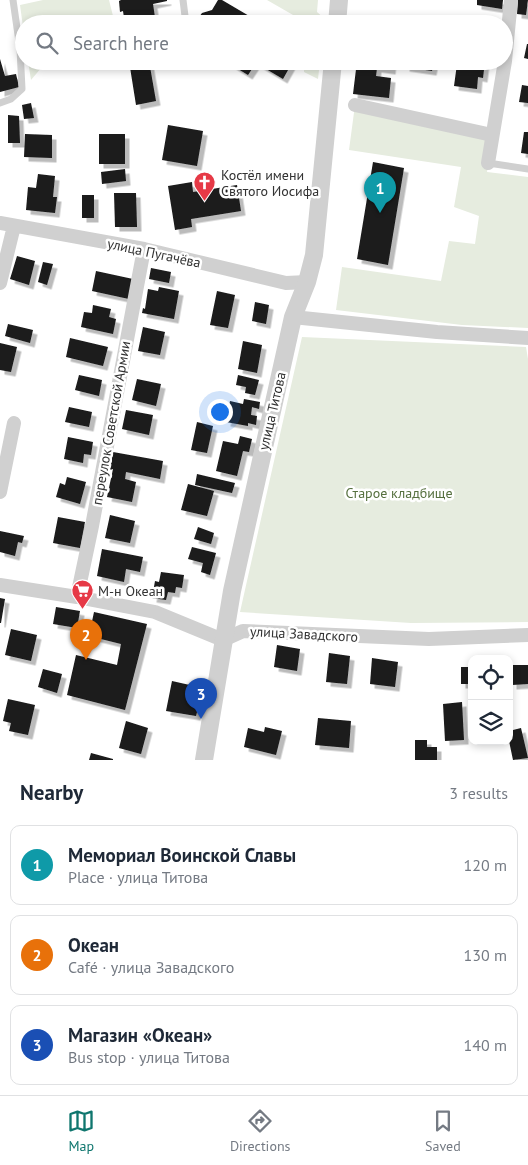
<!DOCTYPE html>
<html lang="en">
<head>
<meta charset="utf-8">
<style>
  :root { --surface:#fff; --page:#f6f6f7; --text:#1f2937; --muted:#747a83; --line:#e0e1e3; --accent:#0f766e }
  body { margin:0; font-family:"PT Sans",sans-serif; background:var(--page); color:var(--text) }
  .controls { position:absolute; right:15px; bottom:15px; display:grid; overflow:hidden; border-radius:10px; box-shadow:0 2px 8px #0003 }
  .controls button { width:45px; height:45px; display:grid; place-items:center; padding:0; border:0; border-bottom:1px solid var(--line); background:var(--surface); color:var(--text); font:25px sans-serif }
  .you { position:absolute; left:219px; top:411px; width:18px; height:18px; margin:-12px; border:4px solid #fff; border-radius:50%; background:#1a73e8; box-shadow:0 0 0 8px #1a73e833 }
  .badge { display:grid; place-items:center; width:32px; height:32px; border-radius:50%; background:var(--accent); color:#fff; font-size:16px; font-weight:700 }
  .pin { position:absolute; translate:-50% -41px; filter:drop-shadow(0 1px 2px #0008) }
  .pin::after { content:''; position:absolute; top:26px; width:18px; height:15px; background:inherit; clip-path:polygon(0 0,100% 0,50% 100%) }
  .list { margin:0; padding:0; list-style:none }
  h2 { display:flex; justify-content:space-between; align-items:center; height:65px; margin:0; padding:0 20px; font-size:21px }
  h2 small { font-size:16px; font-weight:400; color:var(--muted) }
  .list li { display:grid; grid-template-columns:32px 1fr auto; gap:15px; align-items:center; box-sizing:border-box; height:80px; margin:0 10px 10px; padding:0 10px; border:1px solid var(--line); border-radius:10px }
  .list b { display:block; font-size:19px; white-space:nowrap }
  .list p { margin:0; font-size:16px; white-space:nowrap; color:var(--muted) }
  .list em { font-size:16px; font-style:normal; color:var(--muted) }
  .icon { flex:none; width:28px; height:28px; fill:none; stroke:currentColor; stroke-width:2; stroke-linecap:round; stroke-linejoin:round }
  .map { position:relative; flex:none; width:528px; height:760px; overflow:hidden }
  .search { position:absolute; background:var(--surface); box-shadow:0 2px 8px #0003; left:15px; right:15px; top:15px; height:55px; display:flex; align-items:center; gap:12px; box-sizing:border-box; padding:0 18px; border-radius:28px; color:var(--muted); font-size:19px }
  .sheet { height:335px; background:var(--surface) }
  nav { display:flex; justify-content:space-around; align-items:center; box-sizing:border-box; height:70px; border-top:1px solid var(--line); background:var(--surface); font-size:14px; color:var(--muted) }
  nav a { display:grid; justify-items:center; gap:2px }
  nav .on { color:var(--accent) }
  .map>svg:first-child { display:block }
  .green { fill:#e6ecdf }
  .building { fill:#1a1a1a; filter:url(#shadow) }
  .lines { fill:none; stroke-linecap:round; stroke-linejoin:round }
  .service { stroke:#d0d0d0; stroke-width:7 }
  .minor { stroke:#d0d0d0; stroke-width:14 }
  .tertiary { stroke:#d0d0d0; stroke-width:18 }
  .labels { text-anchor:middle; stroke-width:5; stroke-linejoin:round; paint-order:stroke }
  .poi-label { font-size:14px; fill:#333; stroke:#fff; text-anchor:start }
  .street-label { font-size:14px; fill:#333; stroke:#fff }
  .park-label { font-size:14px; fill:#56703f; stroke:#fff }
</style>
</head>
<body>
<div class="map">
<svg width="528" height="760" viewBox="0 0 528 760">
  <defs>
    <filter id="shadow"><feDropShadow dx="4.5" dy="4.5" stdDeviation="0" flood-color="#0004"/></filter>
  </defs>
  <rect width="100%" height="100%" fill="#fff"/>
  <!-- green -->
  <path class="green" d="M43 0H109L115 24H88L82 20 77 19 68 24H24V34L20 5Z
    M267 0H318L317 12 325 19V24H304L300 19Z
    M28 61H47L31 80Z
    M304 61H320L318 79 304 72Z
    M355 105 492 135 487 172 528 177V328L462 325 336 310 342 267 441 281 449 241 475 244 479 216 454 207 461 167 349 150Z
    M302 337 526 347 528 359V622L411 623 240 612Z"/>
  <!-- building -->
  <path class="building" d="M121 0H167V1L153 4 156 24H125L123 11 120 12 119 1Z
    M218 0H222L263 24H194L202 13 212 10Z
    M477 0H503L502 9 477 5Z
    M518 0H528L526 15 517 14Z
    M460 18 485 22V24H459Z
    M527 44H528V59L524 58Z
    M0 59 5 76 16 74 19 87 0 92Z
    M129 61H149L156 101 136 105Z
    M225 61H293L283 79 256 63 248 75Z
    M357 61H392L391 70 377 68 376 76 391 78 389 98 353 94Z
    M406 61H434L432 71 405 67Z
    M463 61H485L483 78 478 77 477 89 454 86 457 64 463 65Z
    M522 85 528 86V103L519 102Z
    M31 103 34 118 24 119 22 105Z
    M8 115 19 116 20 143H8Z
    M168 125 203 131 197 166 162 160Z
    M524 132H528V154L521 153Z
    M25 134 52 135V158L24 157Z
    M99 134H125V164H99Z
    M373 162 404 168 388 265 357 259Z
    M125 169 126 181 102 184 101 172Z
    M38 174 55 176 53 197H57L55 213 26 210 28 187 36 188Z
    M192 182 193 192 237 185 241 211 191 219 192 227 175 230 168 186Z
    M114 193H136L137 227H115Z
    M82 195H94V218H82Z
    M17 256 35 261 29 285 10 279Z
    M43 262 53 264 47 285 38 282Z
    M151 268 171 272 169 283 149 279Z
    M96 271 133 279 129 299 92 291Z
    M159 287 179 291 174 319 142 313 143 308 145 309 148 289 158 291Z
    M217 291 235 295 228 328 210 325Z
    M255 302 269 305 266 324 252 321Z
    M93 305 111 309 109 317 116 319 113 334 81 327 84 312 92 313Z
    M8 324 33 330 30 343 5 336Z
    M143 327 165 332 160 355 138 351Z
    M70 338 108 347 103 366 66 357Z
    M243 341 262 345 257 373 238 369Z
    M0 343 17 347 11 372 0 370Z
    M79 375 102 380 99 396 75 390Z
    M238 375 259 380 255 395 245 393 246 387 236 385Z
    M137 379 161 384 156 406 132 400Z
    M244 399 260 402 259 409 252 407 251 415 257 416 256 425 248 423V426L226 422 230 401 243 404Z
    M69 407 92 412 89 427 65 422Z
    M126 410 153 415 149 435 122 429Z
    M197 422 213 426 207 453 191 450Z
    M240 436 252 439 249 452 243 451 237 476 216 471 223 441 238 444Z
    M68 437 93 442 91 455 84 454 83 463 64 459Z
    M113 452 163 461 160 479 126 472 125 479 136 482 132 502 107 497 113 469 110 470Z
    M197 474 235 483 232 493 195 485Z
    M67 477 86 482 80 504 56 497 60 483 65 485Z
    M188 484 214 491 207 516 181 510Z
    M110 515 135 521 130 543 105 538Z
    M58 517 85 522 80 548 53 543Z
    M198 527 214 533 211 544 194 539Z
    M0 531 24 536 22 543 18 542 15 556 0 552Z
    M192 547 216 553 210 575 201 572 203 563 188 559Z
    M102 549 143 557 140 572 126 569 124 582 97 576Z
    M161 572 184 575 182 588 176 587 175 593 168 592 166 600 152 598 155 581 159 582Z
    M0 598 5 599 1 623H0Z
    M56 607 80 611 77 628 53 624Z
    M94 612 147 624 125 710 67 695 76 655 117 665 121 644 89 636Z
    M11 629 37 635 31 661 5 655Z
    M277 645 300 649 297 671 274 667Z
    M329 653 350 656 347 684 326 682Z
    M372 658 398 662 395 687 370 684Z
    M512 665H528V684L512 685Z
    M461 667H472V684H461Z
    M43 669 62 674 57 693 38 687Z
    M172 681 203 688 196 716 166 711Z
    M8 699 35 705 28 735 9 731 11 723 3 721Z
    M462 702 464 740 445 741 443 704Z
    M318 718 351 721 349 748 315 745Z
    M126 721 148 728 141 754 119 748Z
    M265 727 282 731 276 755 244 747 248 728 264 732Z
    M521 728 528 758 513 760 509 741V731Z
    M415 740H427V747H437V760H415Z
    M91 753 113 759V760H89Z"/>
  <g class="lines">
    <!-- service -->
    <path class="service" d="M183 0 186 24
      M0 103 11 99 22 89 20 49 13 0
      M488 163 528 169"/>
    <!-- minor -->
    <path class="minor" d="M355 105 492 135
      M488 163 505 61 511 0
      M0 223 144 249 286 283 307 282
      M0 283 14 226
      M293 317 437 332 528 338
      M0 492 14 423
      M0 585 77 597 155 612 223 640 243 631 429 639 528 635
      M77 597 92 526 144 249"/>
    <!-- tertiary -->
    <path class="tertiary" d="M337 24 339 0
      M204 760 232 591 293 317 307 282 314 255 333 61"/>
  </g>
  <!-- icons -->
  <defs>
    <symbol id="church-pin" viewBox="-11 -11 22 30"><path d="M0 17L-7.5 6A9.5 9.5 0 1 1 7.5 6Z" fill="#e63946" stroke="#fff"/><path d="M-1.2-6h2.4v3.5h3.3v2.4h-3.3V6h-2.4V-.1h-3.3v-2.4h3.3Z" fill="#fff"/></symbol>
    <symbol id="supermarket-pin" viewBox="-11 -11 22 30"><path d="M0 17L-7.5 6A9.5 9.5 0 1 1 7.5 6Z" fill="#e63946" stroke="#fff"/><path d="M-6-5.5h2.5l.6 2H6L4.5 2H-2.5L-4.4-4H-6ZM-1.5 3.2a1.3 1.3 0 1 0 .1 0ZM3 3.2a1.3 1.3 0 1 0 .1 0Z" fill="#fff"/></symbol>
  </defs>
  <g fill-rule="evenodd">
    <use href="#church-pin" x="192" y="170" width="25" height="34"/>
    <use href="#supermarket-pin" x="70" y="578" width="25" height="34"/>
  </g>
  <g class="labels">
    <!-- poi labels -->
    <g class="poi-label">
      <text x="221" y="180">Костёл имени<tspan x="221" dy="16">Святого Иосифа</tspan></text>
      <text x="98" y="596">М-н Океан</text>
    </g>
    <!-- street labels -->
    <g class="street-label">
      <text transform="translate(154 253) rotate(12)" y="5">улица Пугачёва</text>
      <text transform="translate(272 411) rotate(-77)" y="5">улица Титова</text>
      <text transform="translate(111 423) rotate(-80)" y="5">переулок Советской Армии</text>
      <text transform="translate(304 634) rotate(3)" y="5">улица Завадского</text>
    </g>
    <!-- park labels -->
    <g class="park-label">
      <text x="399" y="498">Старое кладбище</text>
    </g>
  </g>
</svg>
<div class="controls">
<button><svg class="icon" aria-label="locate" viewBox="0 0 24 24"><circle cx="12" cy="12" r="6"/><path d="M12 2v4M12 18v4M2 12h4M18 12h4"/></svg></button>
<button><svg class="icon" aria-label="layers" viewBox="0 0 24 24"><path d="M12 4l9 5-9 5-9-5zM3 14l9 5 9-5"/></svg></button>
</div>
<div class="you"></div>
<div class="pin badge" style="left:380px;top:213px;background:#0f9aa8">1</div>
<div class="pin badge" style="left:86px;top:660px;background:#e8710a">2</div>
<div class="pin badge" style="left:201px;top:719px;background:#1a4fb4">3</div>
<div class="search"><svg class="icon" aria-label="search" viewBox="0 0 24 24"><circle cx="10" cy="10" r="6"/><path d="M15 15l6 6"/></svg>Search here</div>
</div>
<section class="sheet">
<h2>Nearby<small>3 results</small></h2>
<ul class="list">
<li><span class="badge" style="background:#0f9aa8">1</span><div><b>Мемориал Воинской Славы</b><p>Place · улица Титова</p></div><em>120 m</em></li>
<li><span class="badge" style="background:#e8710a">2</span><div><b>Океан</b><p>Café · улица Завадского</p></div><em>130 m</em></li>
<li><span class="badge" style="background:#1a4fb4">3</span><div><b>Магазин «Океан»</b><p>Bus stop · улица Титова</p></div><em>140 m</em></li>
</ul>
</section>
<nav>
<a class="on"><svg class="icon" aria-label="map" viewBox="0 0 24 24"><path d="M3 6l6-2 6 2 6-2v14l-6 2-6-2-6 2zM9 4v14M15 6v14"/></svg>Map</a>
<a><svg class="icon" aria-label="directions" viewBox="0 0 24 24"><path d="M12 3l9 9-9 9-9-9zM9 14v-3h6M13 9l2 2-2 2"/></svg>Directions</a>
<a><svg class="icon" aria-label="saved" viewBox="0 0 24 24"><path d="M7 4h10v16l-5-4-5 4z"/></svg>Saved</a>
</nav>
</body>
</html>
